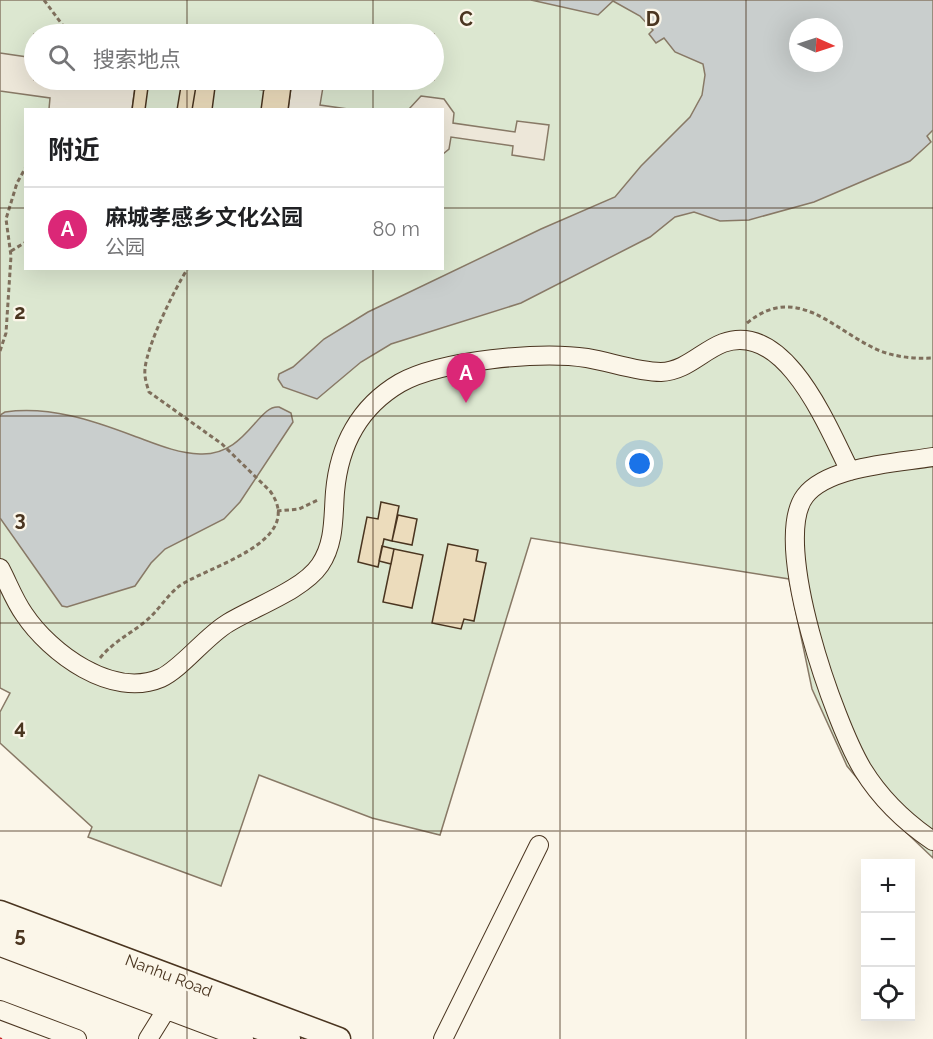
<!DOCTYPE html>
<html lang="zh">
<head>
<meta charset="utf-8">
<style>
  :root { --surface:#fff; --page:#f2f2f2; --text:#202124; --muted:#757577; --line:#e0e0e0; --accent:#db2777 }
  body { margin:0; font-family:Raleway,"Noto Sans SC",sans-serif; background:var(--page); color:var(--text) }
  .controls { position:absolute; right:18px; bottom:18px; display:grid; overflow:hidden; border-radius:0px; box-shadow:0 6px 24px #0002 }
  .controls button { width:54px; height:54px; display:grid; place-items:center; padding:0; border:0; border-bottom:2px solid var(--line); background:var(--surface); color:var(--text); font:30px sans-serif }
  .compass { position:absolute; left:789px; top:18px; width:54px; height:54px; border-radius:50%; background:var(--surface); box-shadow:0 6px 24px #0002; rotate:93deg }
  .you { position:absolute; left:640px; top:464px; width:21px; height:21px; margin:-15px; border:4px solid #fff; border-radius:50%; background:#1a73e8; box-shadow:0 0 0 9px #1a73e833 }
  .badge { display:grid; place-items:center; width:39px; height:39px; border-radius:50%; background:var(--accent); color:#fff; font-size:20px; font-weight:700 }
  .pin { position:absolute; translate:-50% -50px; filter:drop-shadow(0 2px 3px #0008) }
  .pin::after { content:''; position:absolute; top:32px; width:21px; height:18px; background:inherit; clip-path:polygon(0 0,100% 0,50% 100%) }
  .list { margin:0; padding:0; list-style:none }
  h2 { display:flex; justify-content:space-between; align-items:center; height:78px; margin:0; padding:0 24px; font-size:26px }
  h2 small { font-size:20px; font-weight:400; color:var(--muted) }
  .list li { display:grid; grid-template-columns:39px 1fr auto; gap:18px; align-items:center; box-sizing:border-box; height:84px; padding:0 24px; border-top:2px solid var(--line) }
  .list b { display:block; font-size:22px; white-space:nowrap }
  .list p { margin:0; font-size:20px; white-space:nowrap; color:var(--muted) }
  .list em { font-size:20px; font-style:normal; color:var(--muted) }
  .icon { flex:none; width:33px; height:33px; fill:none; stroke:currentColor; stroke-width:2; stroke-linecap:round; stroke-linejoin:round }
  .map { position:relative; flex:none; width:933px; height:1039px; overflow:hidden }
  .search { position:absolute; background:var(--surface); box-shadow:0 6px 24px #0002; left:24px; top:24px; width:420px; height:66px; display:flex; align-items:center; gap:15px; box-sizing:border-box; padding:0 21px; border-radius:33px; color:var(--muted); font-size:22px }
  .panel { position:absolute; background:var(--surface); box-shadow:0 6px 24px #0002; left:24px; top:108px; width:420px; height:162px; border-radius:0px }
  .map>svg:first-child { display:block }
  .green { fill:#dce7d0; stroke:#887966; stroke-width:1.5; fill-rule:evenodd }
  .parking { fill:#ede7d9; stroke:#887966; stroke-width:1.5 }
  .water { fill:#c9cecd; stroke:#887966; stroke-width:1.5; fill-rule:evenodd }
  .building { fill:#ecdcbc; stroke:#4a3520; stroke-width:1.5 }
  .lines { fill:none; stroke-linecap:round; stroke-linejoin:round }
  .minor-casing { stroke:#4a3520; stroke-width:20 }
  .major-casing { stroke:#4a3520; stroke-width:25 }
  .path { stroke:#7f6f5c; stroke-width:3; stroke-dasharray:4.5 3; stroke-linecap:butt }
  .minor { stroke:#fbf6e9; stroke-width:18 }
  .major { stroke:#fbf6e9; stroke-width:22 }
  .power { stroke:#c62828; stroke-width:1.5; stroke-dasharray:21 4.5 3 4.5; stroke-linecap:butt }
  .grid { fill:none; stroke:#4a3520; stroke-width:1.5; stroke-opacity:0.55 }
  .labels { text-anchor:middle; stroke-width:4.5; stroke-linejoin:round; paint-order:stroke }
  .street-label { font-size:16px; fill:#4a3520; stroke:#fbf6e9 }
  .grid-label { font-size:20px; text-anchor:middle; font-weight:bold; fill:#4a3520; stroke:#fbf6e9; stroke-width:4.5; stroke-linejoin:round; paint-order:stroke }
</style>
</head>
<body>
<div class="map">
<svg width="933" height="1039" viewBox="0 0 933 1039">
  <rect width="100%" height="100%" fill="#fbf6e9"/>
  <!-- green -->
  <path class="green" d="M0 0H933V858L888 815 847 766 812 689 789 579 531 538 440 835 372 818 259 775 221 886 88 837 92 827 0 743V712L10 693 0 688ZM798 27H834V63H798ZM34 34H434V80H34ZM26 110H442V268H26Z"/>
  <!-- parking -->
  <path class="parking" d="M0 53 34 58V80H136L132 109H49L50 98 0 91Z
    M292 80H314L313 86 323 87 320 105 348 109 288 110Z
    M421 96 444 99 454 113 453 123 515 132 517 121 549 125 544 160 512 155 513 146 451 137 449 149 443 154 442 110 409 109Z"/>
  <!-- water -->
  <path class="water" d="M531 0H933V130L927 136 931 142 910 161 814 202 749 220 720 221 694 212 675 217 650 237 521 303 391 344 361 362 317 399 283 387 278 379 279 374 293 367 324 339 368 312 541 229 615 197 641 166 690 117 702 95 705 75 703 64 675 52 664 38 656 43 649 34 653 30 640 16 613 1 598 15ZM798 27H834V63H798Z
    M279 407 291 413 293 422 240 502 224 519 165 549 151 563 135 586 67 607 62 606 0 518V415L5 412C50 406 92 420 134 436 156 444 176 453 200 454 246 456 258 404 279 407Z"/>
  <!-- building -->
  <path class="building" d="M136 80H149L145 110H132Z
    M182 80H197L192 110H177Z
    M197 80H216L212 110H192Z
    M216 80H265L264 90 216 84Z
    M265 80H292L288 110H261Z
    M381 502 399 506 392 541 384 539 378 567 358 562 367 517 378 519Z
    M398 515 417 519 412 545 392 541Z
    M448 544 478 550 476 561 486 563 474 621 464 619 461 629 432 623Z
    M382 546 394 549 391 564 379 561Z
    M394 549 423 555 412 608 383 602Z"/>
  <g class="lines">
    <defs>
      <path id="minor" d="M933 457C897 463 828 466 805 496 770 542 835 724 863 770 881 799 905 822 933 841
        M0 568C8 583 14 600 24 614 50 653 112 699 161 678 181 669 206 636 228 623 254 607 303 590 320 565 335 543 333 517 335 492 339 446 359 407 400 383 441 360 541 351 587 358 611 362 637 372 661 372 686 371 702 351 723 343 786 320 828 428 850 471
        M0 947 244 1039
        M0 1010 77 1039
        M148 1039 166 1010
        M443 1039 539 845"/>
      <path id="major" d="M0 912 339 1039
        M0 931 289 1039"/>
    </defs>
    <!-- minor casing -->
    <use href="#minor" class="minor-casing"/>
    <!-- major casing -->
    <use href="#major" class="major-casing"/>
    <!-- path -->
    <path class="path" d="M44 0 64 27 65 34
      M11 251 26 242
      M747 323C797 282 833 330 878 350 895 357 914 359 933 358
      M0 351 6 333 11 256 6 219 17 183 26 167
      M277 511 299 509 318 500
      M100 658C113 642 130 634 146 621 158 611 166 597 178 587 204 567 308 543 270 491L222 444 149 392C147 385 144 377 145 369 147 345 174 290 188 268"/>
    <!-- minor -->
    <use href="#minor" class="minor"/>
    <!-- major -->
    <use href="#major" class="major"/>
    <!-- power -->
    <path class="power" d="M0 1038 2 1039"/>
  </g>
  <!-- grid -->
  <path class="grid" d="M187 0V34M373 0V34M560 0V1039M746 0V1039M187 80V110M373 80V110M0 208H26M442 208H933M187 268V1039M373 268V1039M0 416H933M0 623H933M0 831H933"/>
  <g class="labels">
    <!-- street labels -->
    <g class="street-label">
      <text transform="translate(169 975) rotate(21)" y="6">Nanhu Road</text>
    </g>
  </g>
  <g class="grid-label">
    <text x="466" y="26">C</text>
    <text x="653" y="26">D</text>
    <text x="20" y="319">2</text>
    <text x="20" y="526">3</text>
    <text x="20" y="734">4</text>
    <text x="20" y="942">5</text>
  </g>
</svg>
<div class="controls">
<button>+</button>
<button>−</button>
<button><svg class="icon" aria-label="locate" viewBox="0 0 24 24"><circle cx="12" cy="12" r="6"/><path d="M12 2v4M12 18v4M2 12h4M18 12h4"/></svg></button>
</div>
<svg class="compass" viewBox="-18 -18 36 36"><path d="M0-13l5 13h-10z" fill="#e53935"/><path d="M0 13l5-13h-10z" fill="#757577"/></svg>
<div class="you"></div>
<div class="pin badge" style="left:466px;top:403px">A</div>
<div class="search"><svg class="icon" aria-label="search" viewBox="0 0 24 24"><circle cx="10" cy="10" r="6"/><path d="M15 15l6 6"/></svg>搜索地点</div>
<section class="panel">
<h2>附近<small></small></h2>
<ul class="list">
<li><span class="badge">A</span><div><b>麻城孝感乡文化公园</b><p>公园</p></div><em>80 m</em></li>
</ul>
</section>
</div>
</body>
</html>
